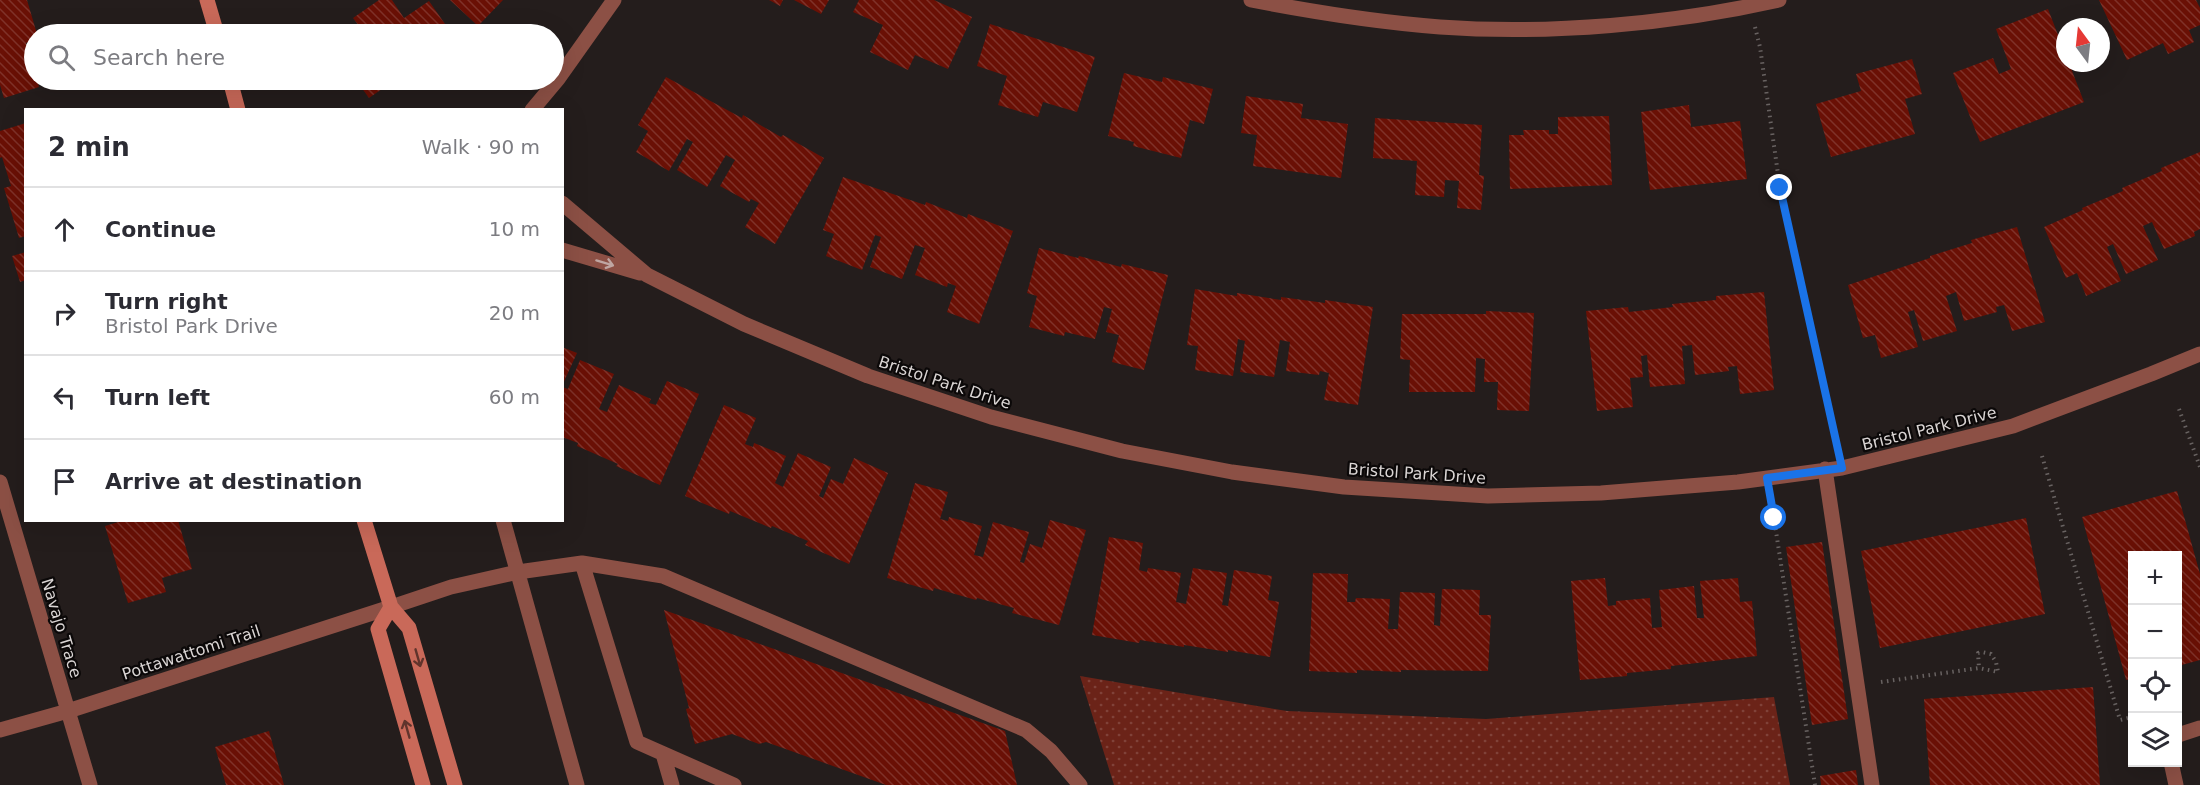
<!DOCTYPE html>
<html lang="en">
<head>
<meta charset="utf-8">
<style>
  :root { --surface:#fff; --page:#f7f7f7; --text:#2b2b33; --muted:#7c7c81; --line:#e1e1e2 }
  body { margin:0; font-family:"DejaVu Sans",sans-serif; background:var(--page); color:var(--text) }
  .controls { position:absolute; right:18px; bottom:18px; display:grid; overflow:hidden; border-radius:0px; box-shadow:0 6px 24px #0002 }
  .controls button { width:54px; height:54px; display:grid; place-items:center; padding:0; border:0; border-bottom:2px solid var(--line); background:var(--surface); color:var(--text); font:30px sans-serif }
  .compass { position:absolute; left:2056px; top:18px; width:54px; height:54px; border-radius:50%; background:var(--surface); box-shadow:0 6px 24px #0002; rotate:345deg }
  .stop { position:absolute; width:18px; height:18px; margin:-14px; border:4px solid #1a73e8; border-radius:50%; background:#fff }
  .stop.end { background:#1a73e8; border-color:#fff; box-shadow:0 2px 6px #0008 }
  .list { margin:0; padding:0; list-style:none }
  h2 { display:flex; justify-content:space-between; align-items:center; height:78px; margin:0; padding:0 24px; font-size:26px }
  h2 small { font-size:20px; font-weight:400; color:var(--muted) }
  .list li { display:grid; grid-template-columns:39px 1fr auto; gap:18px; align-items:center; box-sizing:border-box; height:84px; padding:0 24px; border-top:2px solid var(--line) }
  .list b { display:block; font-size:22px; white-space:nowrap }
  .list p { margin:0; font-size:20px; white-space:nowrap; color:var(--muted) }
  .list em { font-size:20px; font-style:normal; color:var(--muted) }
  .icon { flex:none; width:33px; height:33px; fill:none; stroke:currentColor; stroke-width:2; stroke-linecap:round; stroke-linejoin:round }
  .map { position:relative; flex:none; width:2200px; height:785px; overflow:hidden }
  .search { position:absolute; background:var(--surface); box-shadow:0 6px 24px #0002; left:24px; top:24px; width:540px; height:66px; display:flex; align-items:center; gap:15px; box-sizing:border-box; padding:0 21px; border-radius:33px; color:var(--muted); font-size:22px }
  .panel { position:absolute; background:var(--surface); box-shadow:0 6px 24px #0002; left:24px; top:108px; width:540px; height:414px; border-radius:0px }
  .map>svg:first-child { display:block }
  .grass { fill:url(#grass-dots) }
  .building { fill:url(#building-back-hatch) }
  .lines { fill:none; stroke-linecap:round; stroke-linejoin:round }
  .path { stroke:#686261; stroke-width:4; stroke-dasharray:1.5 4.5; stroke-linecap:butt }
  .lane { stroke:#8c5045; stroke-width:15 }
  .street { stroke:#8c5045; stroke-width:15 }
  .secondary { stroke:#c96959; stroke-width:15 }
  .oneway { stroke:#bfa6a2 }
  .oneway2 { stroke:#60342c }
  .route { stroke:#1a73e8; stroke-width:8 }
  .labels { text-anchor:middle; stroke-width:4.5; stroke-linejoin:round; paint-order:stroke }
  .street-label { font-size:16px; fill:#dad5d4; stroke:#0b0808 }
</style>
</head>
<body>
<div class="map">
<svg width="2200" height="785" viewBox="0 0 2200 785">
  <defs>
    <pattern id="grass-dots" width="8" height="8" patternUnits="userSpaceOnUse" patternTransform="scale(1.5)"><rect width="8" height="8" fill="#6b2318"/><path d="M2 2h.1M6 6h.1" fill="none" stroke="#804239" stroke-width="1.8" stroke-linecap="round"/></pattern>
    <pattern id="building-back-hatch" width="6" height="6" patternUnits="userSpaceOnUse" patternTransform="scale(1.5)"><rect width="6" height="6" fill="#6a1005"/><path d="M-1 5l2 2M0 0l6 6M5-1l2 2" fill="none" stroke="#7f3229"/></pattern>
  </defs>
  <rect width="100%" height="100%" fill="#241d1c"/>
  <!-- grass -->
  <path class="grass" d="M1080 676 1287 711 1486 719 1774 697 1790 785H1114Z"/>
  <!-- building -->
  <path class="building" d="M0 0H27L37 34H34V41L26 43 34 72V80H37L39 87 4 98 0 85Z
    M379 0H392L404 18 429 1 452 34H365L353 18Z
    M450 0H503L478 26Z
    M769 0H783L780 6Z
    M794 0H829L821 14Z
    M859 0H934L972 17 948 69 915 55 908 70 870 52 883 25 853 12Z
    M2099 0H2196L2200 8V25L2189 30 2194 42 2168 54 2163 43 2127 60Z
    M2048 9 2065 53V63H2069L2084 102 1980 142 1953 73 1993 58 1999 74 2011 69 1996 29Z
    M990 24 1095 57 1077 112 1043 102 1038 117 998 105 1007 76 977 66Z
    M1912 59 1922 94 1905 99 1915 134 1831 157 1816 104 1861 91 1856 74Z
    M1124 73 1162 82 1163 77 1213 89 1204 124 1190 120 1181 158 1133 146 1134 142 1108 136Z
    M666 77 742 118 743 115 781 137 783 135 824 158 775 244 745 227 759 203 751 199 749 202 720 186 735 160 726 155 707 187 677 170 693 142 687 139 669 171 636 152 648 131 638 125Z
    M356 80H395L369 98Z
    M1246 96 1303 104 1301 118 1348 124 1341 178 1253 166 1257 135 1241 133Z
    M1689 105 1691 127 1740 121 1747 179 1650 190 1641 112Z
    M1609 116 1612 185 1510 189 1509 135H1524L1523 130H1549V134H1558V117Z
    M1375 118 1482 125 1479 175 1484 176 1481 210 1457 208 1459 181 1445 180 1444 197 1415 195 1417 161 1373 158Z
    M26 123V236L19 238 4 188 11 186 2 157 0 158V131Z
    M2200 152V229L2194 232 2195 236 2164 249 2152 222 2143 226 2158 260 2126 274 2113 244 2107 247 2121 281 2086 296 2077 273 2066 278 2044 227 2083 210 2082 208 2123 191 2122 188 2162 171 2161 168Z
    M843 177 925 205 926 202 967 218 968 214 1013 231 979 324 947 312 956 286 948 283 947 287 915 275 925 248 915 245 902 279 870 267 881 237 875 235 862 270 826 256 834 234 823 230Z
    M2017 227 2045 322 2012 331 2004 305 1996 307 1997 312 1964 321 1956 292 1946 296 1957 331 1923 341 1914 310 1908 312 1918 347 1881 358 1875 335 1863 338 1848 285 1930 258V256L1972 243 1971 240Z
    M1039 248 1078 258 1079 256 1121 267 1122 264 1168 275 1144 370 1112 362 1119 335 1106 332 1112 309 1104 307 1095 339 1065 332 1064 336 1029 327 1037 296 1027 293Z
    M26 252V280L20 282 12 256Z
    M1195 289 1237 296V293L1281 300V297L1325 303V300L1373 307 1358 405 1324 400 1329 373 1320 371 1319 375 1286 371 1290 342 1280 340 1274 377 1240 372 1245 341 1238 339 1233 376 1195 370 1198 346 1187 345Z
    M1764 292 1774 390 1740 394 1737 366 1728 367 1729 371 1695 375 1692 345 1682 346 1685 384 1650 387 1647 355 1641 356 1643 377 1630 378 1633 407 1597 411 1586 311 1628 307 1629 312 1673 307 1672 304 1716 300V296Z
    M1486 311 1534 313 1529 411 1497 410 1498 382H1484L1485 359 1476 358 1475 392H1409L1410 360 1400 359 1402 314H1486Z
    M562 347 577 353 562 386Z
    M580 360 614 374 599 409 607 412 619 385 651 399 649 403 656 405 667 381 699 394 660 485 616 466 618 464 577 446 578 443 562 437V387L568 389Z
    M724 405 756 418 745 444 753 447 754 443 786 456 775 483 783 487 798 453 831 467 819 496 823 498 831 479 843 484 854 458 888 473 849 564 805 545 808 541 772 526 771 528 730 511 729 514 685 496Z
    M915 483 948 492 940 519 948 521 949 517 982 526 974 555 983 557 993 522 1029 532 1020 562 1024 563 1030 544 1042 548 1050 520 1086 530 1059 625 1012 613 1014 608 977 598 976 600 934 588 933 591 887 578Z
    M2177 491 2200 574V660L2178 666V556H2132V679L2126 680 2082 517Z
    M2026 518 2045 614 1880 648 1861 551Z
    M125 520H178L192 569 162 578 166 592 128 603 105 526Z
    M1109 537 1143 543 1139 570 1147 572 1148 568 1181 573 1176 602 1186 604 1193 568 1227 573 1222 605 1228 606 1234 570 1272 576 1268 600 1279 602 1270 657 1228 650V652L1184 645V647L1140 640 1139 643 1092 635Z
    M1822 542 1848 719 1812 725 1786 547Z
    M1313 573 1348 574 1347 602H1355L1356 598 1390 599 1388 629H1398L1400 592 1435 593 1434 625 1440 626 1442 589 1480 590 1479 615H1491L1488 671 1401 670V672L1357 670V673L1309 671Z
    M1605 578 1608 606 1616 605V601L1650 598 1652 628 1662 627 1659 590 1694 586 1697 618H1704L1700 581 1738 578 1740 602 1752 601 1757 656 1671 666V669L1627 673V676L1580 680 1571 581Z
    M664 610 1005 731 1017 785H886L766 742 759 744 732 734 695 744 686 709 689 708Z
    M2093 687 2100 785H1930L1924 699Z
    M269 731 284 785H226L215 747Z
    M1856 770 1858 785H1821L1820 776Z"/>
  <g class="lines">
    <!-- path -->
    <path class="path" d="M1755 27 1760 47 1780 188 1837 446
      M2179 409 2200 467
      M2042 456 2120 720 2132 717
      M1771 499 1815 785
      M1881 682 1979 668 1998 672 1996 662 1991 654 1982 652 1978 653 1979 668"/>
    <!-- lane -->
    <path class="lane" d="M503 520 577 785
      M582 563 663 576 1026 730 1051 751 1080 785
      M391 607 451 587 518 572 582 563 637 742 734 785
      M2178 735 2200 728
      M663 754 672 785
      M2171 762 2176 785"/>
    <!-- street -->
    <path class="street" d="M1251 0C1313 12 1376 22 1440 27 1549 35 1673 24 1779 0
      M532 110 558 79 614 0
      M562 203 647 275 744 324 868 376 991 417 1122 451 1232 472 1344 487 1488 496 1601 493 1738 482 1842 468 2013 426 2151 374 2200 354
      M562 250 640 273
      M1825 469 1872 785
      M0 482 90 785
      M0 730 68 711 391 607"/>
    <!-- secondary -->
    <path class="secondary" d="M207 0 217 34
      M230 80 238 110
      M364 520 391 607 409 628 455 785
      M391 607 378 629 423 785"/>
  </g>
  <!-- one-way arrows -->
  <defs><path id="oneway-shaft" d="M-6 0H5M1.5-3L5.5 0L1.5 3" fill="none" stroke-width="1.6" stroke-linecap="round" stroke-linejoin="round" transform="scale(1.5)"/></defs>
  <use class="oneway" href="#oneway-shaft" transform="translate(605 263) rotate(17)"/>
  <g class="oneway2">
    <use href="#oneway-shaft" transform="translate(418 658) rotate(74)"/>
    <use href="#oneway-shaft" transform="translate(407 729) rotate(-106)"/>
  </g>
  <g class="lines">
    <!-- route -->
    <path class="route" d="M1774 518 1767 478 1842 468 1780 188"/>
  </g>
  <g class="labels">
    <!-- street labels -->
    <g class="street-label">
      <text transform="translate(945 382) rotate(18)" y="6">Bristol Park Drive</text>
      <text transform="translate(1929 428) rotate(-14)" y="6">Bristol Park Drive</text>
      <text transform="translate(1417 473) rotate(4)" y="6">Bristol Park Drive</text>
      <text transform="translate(62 628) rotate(73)" y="6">Navajo Trace</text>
      <text transform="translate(191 652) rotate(-18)" y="6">Pottawattomi Trail</text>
    </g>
  </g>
</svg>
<div class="controls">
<button>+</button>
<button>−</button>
<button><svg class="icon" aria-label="locate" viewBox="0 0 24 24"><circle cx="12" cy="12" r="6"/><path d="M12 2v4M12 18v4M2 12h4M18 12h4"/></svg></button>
<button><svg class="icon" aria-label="layers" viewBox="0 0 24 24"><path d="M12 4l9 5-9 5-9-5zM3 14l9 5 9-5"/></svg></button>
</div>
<svg class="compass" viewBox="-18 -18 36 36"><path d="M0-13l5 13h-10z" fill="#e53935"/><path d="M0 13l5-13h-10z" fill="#7c7c81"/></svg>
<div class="stop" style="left:1774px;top:518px"></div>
<div class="stop end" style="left:1780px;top:188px"></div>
<div class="search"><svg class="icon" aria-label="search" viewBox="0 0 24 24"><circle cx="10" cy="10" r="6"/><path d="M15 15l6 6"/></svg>Search here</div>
<section class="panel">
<h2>2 min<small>Walk · 90 m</small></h2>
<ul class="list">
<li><svg class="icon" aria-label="ahead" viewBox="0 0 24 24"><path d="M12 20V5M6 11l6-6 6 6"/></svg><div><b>Continue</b></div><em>10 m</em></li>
<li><svg class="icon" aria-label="right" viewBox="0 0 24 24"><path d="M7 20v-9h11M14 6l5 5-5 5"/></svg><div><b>Turn right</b><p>Bristol Park Drive</p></div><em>20 m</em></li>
<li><svg class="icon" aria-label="left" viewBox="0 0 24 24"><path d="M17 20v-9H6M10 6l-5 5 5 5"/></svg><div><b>Turn left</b></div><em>60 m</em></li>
<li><svg class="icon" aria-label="arrive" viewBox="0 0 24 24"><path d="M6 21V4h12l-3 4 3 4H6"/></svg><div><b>Arrive at destination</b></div></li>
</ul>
</section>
</div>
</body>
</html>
